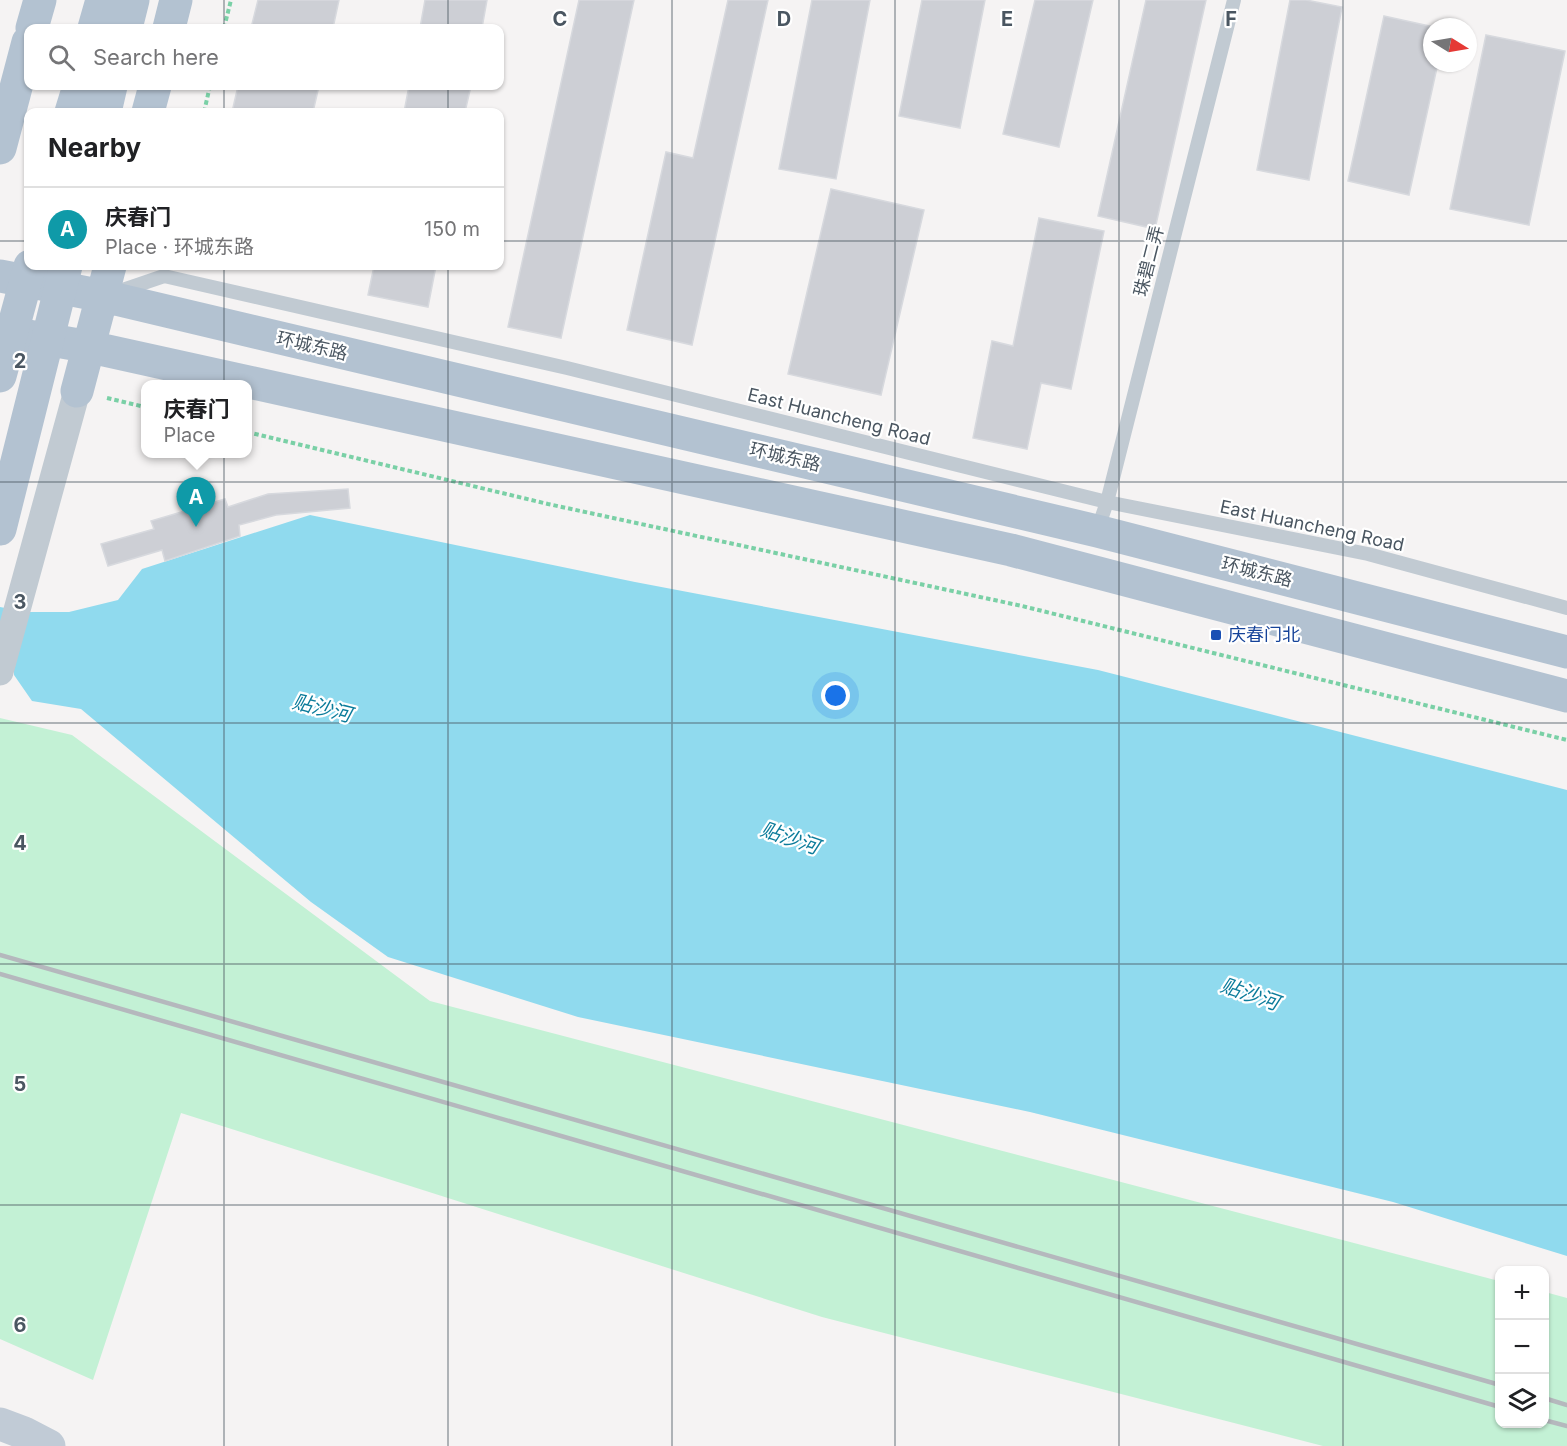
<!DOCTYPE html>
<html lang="en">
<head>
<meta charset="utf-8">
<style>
  :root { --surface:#fff; --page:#f2f2f2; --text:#202124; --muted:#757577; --line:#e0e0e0; --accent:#1a73e8 }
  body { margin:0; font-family:Inter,"Noto Sans SC",sans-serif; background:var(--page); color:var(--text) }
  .controls { position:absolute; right:18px; bottom:18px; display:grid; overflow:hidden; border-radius:12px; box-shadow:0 2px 4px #0004 }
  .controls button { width:54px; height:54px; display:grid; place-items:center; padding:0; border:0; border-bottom:2px solid var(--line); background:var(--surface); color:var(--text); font:30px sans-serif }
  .compass { position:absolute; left:1423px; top:18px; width:54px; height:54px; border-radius:50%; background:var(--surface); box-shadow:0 2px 4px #0004; rotate:101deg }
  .you { position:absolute; left:836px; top:696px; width:21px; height:21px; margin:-15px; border:4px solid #fff; border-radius:50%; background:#1a73e8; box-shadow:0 0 0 9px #1a73e833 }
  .badge { display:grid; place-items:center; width:39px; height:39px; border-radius:50%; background:var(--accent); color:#fff; font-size:20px; font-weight:700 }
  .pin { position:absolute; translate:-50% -50px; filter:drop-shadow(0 2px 3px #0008) }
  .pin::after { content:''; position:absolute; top:32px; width:21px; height:18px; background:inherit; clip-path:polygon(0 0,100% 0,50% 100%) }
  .popup { position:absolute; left:141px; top:380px; width:111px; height:78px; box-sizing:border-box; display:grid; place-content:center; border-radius:12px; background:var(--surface); filter:drop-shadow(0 2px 4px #0005); font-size:20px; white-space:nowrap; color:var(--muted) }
  .popup b { font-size:22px; color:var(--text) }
  .popup::after { content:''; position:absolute; left:50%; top:100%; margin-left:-12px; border:12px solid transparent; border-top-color:var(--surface) }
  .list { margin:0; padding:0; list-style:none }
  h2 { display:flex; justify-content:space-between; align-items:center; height:78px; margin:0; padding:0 24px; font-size:26px }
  h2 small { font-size:20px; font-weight:400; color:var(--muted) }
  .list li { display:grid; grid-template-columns:39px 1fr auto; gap:18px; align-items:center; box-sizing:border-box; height:84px; padding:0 24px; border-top:2px solid var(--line) }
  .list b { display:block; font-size:22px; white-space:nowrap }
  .list p { margin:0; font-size:20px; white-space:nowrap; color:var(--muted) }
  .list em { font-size:20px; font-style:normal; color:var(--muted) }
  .icon { flex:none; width:33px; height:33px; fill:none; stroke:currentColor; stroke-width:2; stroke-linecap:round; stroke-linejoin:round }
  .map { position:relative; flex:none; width:1567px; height:1446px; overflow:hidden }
  .search { position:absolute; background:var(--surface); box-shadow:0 2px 4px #0004; left:24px; top:24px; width:480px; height:66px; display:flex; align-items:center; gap:15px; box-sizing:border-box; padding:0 21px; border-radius:12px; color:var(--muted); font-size:22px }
  .panel { position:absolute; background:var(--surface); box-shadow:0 2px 4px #0004; left:24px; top:108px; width:480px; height:162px; border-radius:12px }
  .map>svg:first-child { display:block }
  .green { fill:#c3f1d5 }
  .water { fill:#90daee }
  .building { fill:#cdcfd5; stroke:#d7d9de; stroke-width:1.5 }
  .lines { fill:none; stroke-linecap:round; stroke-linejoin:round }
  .path { stroke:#7ad0a6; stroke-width:4; stroke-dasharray:4.5 3; stroke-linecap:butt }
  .lane { stroke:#c1cad2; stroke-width:14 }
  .street { stroke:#c1cad2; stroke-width:27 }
  .secondary { stroke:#c1cbd6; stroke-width:33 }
  .primary { stroke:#b3c2d1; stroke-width:33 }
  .rail { stroke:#b5b8bd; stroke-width:4.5 }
  .primary-bridge { stroke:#b3c2d1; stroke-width:33 }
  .grid { fill:none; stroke:#4a5661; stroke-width:1.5; stroke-opacity:0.55 }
  .transit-dot { fill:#1a4fb4; stroke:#fff; stroke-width:2 }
  .labels { text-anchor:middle; stroke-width:4.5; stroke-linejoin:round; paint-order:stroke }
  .street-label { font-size:18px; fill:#4a5661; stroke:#fff }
  .transit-label { font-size:18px; fill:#164399; stroke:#fff; text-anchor:start }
  .water-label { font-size:20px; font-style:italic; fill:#0c7c9b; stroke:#fff }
  .grid-label { font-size:20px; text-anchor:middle; font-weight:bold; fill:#4a5661; stroke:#fff; stroke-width:4.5; stroke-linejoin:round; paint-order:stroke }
</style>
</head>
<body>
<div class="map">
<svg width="1567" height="1446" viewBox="0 0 1567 1446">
  <rect width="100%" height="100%" fill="#f5f3f3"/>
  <!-- green -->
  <path class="green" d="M0 718 72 735 430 1001 1499 1281 1500 1424H1544L1545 1292 1567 1298V1446H1323L822 1317 181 1113 93 1380 0 1339Z"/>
  <!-- water -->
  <path class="water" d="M310 515 635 582 1098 670 1567 790V1256L1393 1202 1030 1112 578 1017 388 957 311 902 81 709 32 701 14 675V655L0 652V607L26 612H69L118 600 142 569Z"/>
  <!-- building -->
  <path class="building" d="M258 0H339L333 28H251Z
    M425 0H487L482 28H420Z
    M579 0H634L561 338 508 327Z
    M728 0H768L692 345 627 330 666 152 693 158Z
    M812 0H870L836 179 779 169Z
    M922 0H985L960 128 899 116Z
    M1035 0H1093L1059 147 1003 134Z
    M1146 0H1206L1155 229 1098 216Z
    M1290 0H1306L1342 7 1309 180 1257 170Z
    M1384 16 1434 27H1432V63H1438L1409 195 1348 181Z
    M1486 35 1565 51 1529 225 1450 209Z
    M238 86H319L313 112H232Z
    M409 86H471L465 112H404Z
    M831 189 924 210 881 395 788 374Z
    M1039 218 1104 231 1071 389 1041 383 1027 449 973 438 992 341 1013 346Z
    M374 266H436L428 307 368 295Z
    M348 489 350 508 276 515 239 525 240 536 165 561 162 550 108 566 101 544 154 529 151 521 225 499 228 507 268 494Z"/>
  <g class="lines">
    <!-- path -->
    <path class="path" d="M224 28 231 0
      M204 112 210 86
      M107 398 145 407
      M247 432 548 504 1022 606 1567 740"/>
    <!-- lane -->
    <path class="lane" d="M117 292 164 276 567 368 1107 502 1368 554 1567 608
      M1097 531 1107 502 1234 0"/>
    <!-- street -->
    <path class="street" d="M0 672 77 391"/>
    <!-- secondary -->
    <path class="secondary" d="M0 1424 24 1433 49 1446"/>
    <!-- primary -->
    <path class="primary" d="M32 28 40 0
      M94 28 102 0
      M126 28 133 0
      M169 28 176 0
      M71 112 79 86
      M105 112 111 86
      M148 112 155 86
      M0 148 28 42
      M0 276 103 296 1097 531 1567 652
      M0 331 90 347 1011 550 1567 696
      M77 391 110 266"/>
    <!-- rail -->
    <path class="rail" d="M0 955 1500 1385
      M0 974 1500 1407
      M1544 1398 1567 1405
      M1544 1420 1567 1426"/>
    <!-- primary-bridge -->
    <path class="primary-bridge" d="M0 376 30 266
      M0 529 66 266"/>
  </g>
  <!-- grid -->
  <path class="grid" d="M224 0V28M448 0V28M672 0V1446M895 0V1446M1119 0V1446M1343 0V1446M224 86V112M448 86V112M0 241H28M500 241H1567M224 266V1446M448 266V1446M0 482H1567M0 723H1567M0 964H1567M0 1205H1567"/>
  <!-- markers -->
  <rect class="transit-dot" x="1210" y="629" width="12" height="12" rx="3"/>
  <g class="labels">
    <!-- street labels -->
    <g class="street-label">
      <text transform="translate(1149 261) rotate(-76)" y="6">珠碧二弄</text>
      <text transform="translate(312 346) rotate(13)" y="6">环城东路</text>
      <text transform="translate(839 417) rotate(14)" y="6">East Huancheng Road</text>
      <text transform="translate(785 457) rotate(13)" y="6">环城东路</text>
      <text transform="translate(1312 526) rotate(12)" y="6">East Huancheng Road</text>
      <text transform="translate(1257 572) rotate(14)" y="6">环城东路</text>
    </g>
    <!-- transit labels -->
    <g class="transit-label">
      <text x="1228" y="641">庆春门北</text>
    </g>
    <!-- water labels -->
    <g class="water-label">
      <text transform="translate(322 708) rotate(14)" y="7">贴沙河</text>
      <text transform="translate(790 838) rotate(19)" y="7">贴沙河</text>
      <text transform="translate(1250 994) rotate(19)" y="7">贴沙河</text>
    </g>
  </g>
  <g class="grid-label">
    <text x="560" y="26">C</text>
    <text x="784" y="26">D</text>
    <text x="1007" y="26">E</text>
    <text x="1231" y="26">F</text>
    <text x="20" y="368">2</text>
    <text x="20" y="609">3</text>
    <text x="20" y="850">4</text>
    <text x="20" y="1091">5</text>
    <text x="20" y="1332">6</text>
  </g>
</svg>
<div class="controls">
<button>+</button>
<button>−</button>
<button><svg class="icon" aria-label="layers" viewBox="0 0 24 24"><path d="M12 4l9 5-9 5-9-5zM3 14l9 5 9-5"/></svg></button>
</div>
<svg class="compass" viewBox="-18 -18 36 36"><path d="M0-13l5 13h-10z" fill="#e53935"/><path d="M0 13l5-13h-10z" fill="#757577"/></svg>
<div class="you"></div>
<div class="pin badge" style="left:196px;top:527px;background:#0f9aa8">A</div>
<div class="popup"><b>庆春门</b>Place</div>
<div class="search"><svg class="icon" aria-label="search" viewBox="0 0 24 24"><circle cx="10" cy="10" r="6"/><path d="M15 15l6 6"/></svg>Search here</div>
<section class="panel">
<h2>Nearby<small></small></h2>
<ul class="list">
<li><span class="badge" style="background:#0f9aa8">A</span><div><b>庆春门</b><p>Place · 环城东路</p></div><em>150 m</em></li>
</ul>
</section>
</div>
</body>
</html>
